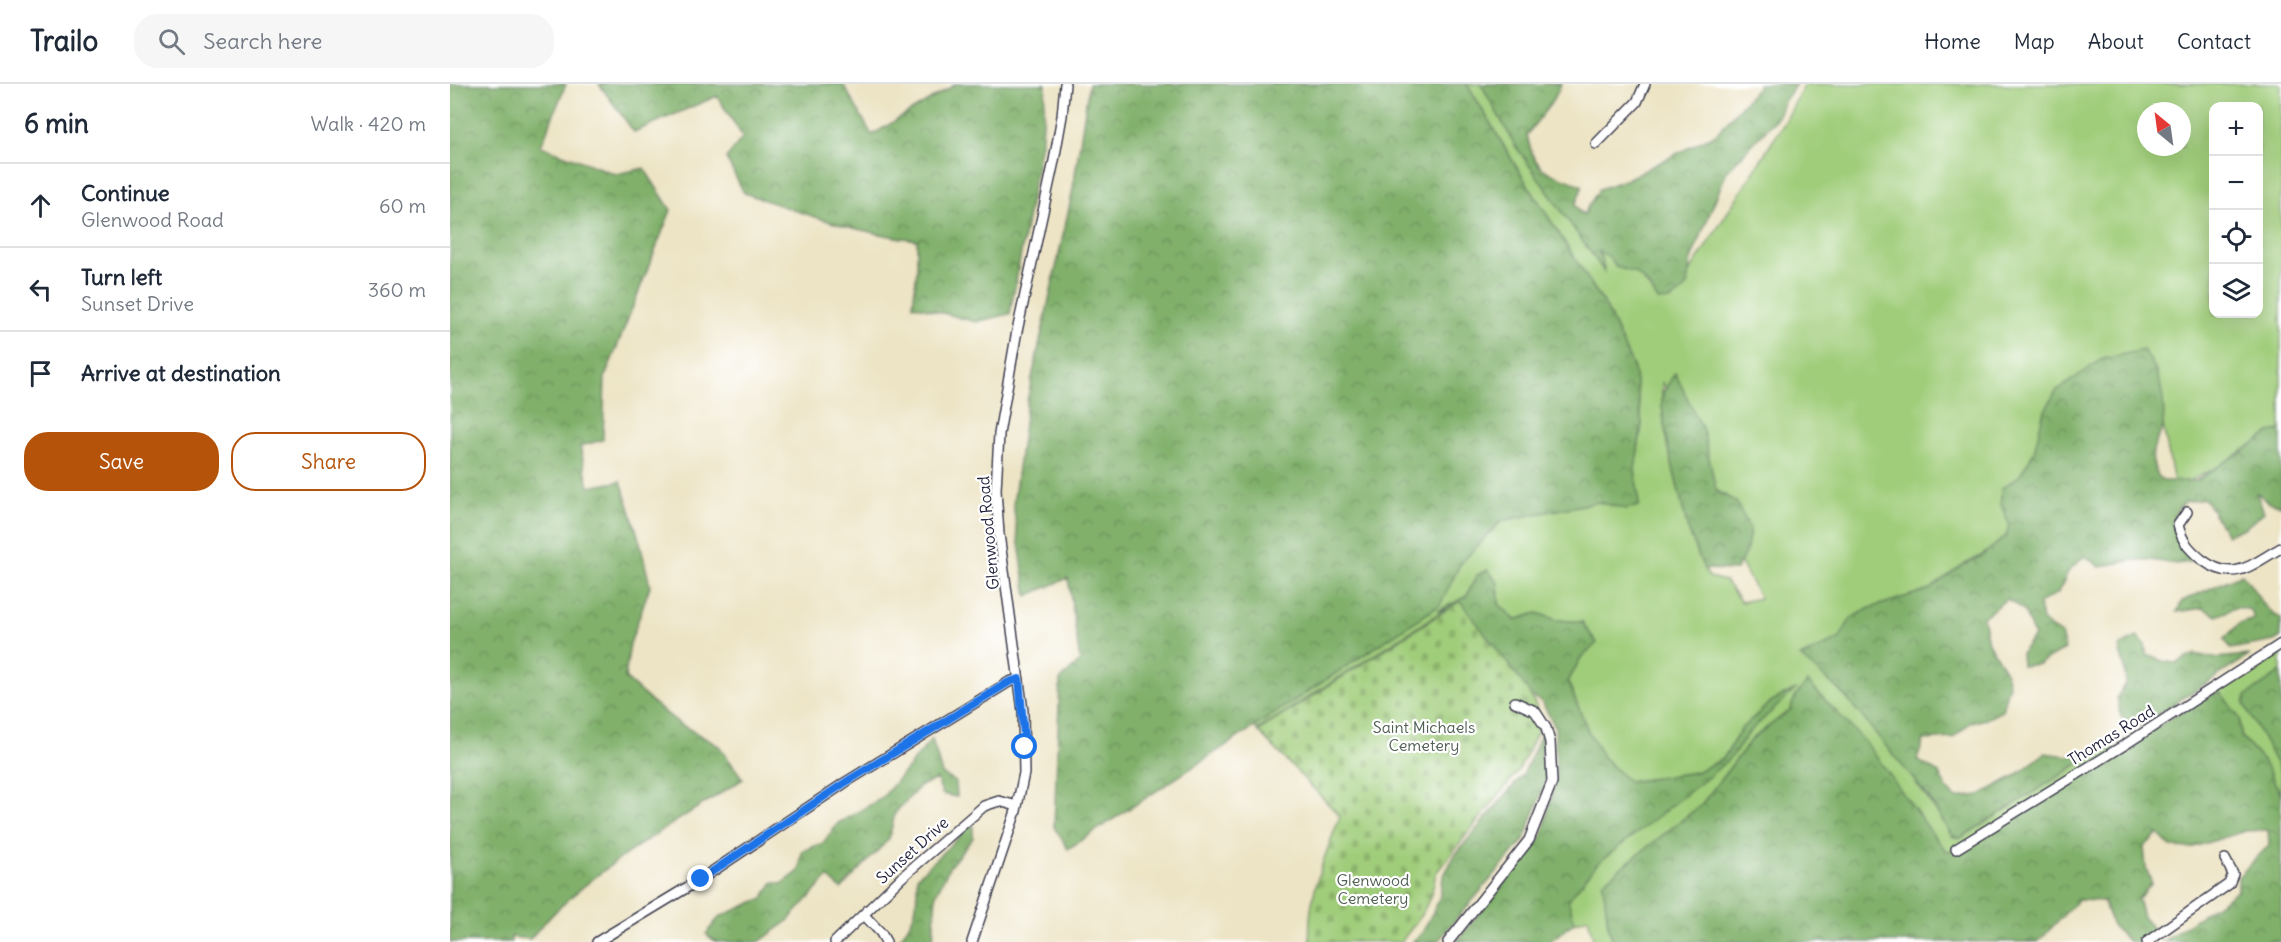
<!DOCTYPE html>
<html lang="en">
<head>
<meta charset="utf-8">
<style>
  :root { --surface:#fff; --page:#f6f6f7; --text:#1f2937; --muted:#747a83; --line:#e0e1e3; --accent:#b45309 }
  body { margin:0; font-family:Delius,sans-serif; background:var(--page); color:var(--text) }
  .controls { position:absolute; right:18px; top:18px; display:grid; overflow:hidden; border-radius:12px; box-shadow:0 6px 24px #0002 }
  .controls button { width:54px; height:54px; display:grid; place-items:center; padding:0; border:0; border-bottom:2px solid var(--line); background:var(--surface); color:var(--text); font:30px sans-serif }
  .compass { position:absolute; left:1687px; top:18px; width:54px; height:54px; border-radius:50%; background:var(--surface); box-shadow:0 6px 24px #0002; rotate:331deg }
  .stop { position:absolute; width:18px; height:18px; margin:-14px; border:4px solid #1a73e8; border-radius:50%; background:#fff }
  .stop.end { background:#1a73e8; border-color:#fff; box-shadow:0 2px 6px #0008 }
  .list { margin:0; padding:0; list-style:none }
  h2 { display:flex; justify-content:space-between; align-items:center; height:78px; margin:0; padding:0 24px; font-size:26px }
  h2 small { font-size:20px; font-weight:400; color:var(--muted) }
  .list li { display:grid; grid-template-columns:39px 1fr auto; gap:18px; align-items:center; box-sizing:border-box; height:84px; padding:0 24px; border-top:2px solid var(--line) }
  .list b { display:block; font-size:22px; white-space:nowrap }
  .list p { margin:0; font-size:20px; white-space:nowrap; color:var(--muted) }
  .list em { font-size:20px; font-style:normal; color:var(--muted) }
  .actions { display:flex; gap:12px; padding:18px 24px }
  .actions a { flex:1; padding:14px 0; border:2px solid var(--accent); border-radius:24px; text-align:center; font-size:21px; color:var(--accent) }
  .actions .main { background:var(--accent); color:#fff }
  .icon { flex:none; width:33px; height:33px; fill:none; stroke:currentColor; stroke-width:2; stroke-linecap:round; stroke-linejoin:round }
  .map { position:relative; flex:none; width:1831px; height:858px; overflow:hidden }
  header { display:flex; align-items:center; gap:36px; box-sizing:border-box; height:84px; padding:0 30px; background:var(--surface); border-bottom:2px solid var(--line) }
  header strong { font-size:28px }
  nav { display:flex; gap:33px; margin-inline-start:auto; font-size:21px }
  .search { width:420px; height:54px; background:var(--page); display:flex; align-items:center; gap:15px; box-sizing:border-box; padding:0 21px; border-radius:24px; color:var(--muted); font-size:22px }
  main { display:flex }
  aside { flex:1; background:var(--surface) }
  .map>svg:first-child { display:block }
  .grass { fill:#a0cd7a; stroke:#61785a; stroke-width:1.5; fill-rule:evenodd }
  .forest { fill:url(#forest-crowns); stroke:#516952; stroke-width:1.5 }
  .cemetery { fill:url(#cemetery-stones); stroke:#61785a; stroke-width:1.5 }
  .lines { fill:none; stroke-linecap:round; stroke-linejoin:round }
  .minor-casing { stroke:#403f50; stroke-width:12 }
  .minor { stroke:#fff; stroke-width:9 }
  .route { stroke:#1a73e8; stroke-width:8 }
  .labels { text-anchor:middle; stroke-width:4.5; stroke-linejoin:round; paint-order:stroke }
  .street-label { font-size:16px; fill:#22223b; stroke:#fff }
  .park-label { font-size:16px; fill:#4e5e51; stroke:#fff }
</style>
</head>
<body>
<header>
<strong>Trailo</strong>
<div class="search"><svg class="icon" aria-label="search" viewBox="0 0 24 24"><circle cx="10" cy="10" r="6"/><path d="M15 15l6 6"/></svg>Search here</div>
<nav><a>Home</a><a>Map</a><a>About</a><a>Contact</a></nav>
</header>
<main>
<aside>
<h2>6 min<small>Walk · 420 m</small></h2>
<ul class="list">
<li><svg class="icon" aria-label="ahead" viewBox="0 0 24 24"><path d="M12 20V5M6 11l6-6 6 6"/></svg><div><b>Continue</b><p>Glenwood Road</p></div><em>60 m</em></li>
<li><svg class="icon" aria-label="left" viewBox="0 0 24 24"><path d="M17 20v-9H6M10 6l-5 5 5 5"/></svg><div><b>Turn left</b><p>Sunset Drive</p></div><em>360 m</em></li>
<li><svg class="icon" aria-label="arrive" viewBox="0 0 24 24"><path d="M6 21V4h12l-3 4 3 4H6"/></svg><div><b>Arrive at destination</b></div></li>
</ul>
<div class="actions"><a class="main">Save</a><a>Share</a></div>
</aside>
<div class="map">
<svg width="1831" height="858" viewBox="0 0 1831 858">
  <defs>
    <pattern id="forest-crowns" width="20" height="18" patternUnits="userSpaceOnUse" patternTransform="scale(1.5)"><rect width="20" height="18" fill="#80b06a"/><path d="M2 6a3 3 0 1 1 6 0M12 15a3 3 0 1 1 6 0" fill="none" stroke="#688f58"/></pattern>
    <pattern id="cemetery-stones" width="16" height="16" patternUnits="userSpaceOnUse" patternTransform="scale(1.5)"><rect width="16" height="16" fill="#a0cd7a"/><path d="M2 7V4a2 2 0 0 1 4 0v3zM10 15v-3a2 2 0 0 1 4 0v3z" fill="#8ab06a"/></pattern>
  </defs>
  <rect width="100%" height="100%" fill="#fff"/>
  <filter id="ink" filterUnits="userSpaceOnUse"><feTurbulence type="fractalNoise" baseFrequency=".0167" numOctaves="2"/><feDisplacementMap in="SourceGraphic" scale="12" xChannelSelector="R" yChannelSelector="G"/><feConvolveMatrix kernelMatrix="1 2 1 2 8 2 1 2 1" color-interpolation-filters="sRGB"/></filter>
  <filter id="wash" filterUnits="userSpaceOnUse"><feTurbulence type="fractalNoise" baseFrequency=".008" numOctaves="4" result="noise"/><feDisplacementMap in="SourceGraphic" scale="24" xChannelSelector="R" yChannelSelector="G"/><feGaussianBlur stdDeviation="1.35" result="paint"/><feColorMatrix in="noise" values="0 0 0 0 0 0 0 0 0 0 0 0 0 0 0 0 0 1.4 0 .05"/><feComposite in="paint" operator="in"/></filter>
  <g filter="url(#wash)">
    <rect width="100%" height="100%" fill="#ede4c5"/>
    <!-- grass -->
    <path class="grass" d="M1017 0H1031L1065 61 1154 186 1149 168 1158 172 1166 183 1186 188 1203 208 1229 205 1333 41 1355 0H1831V346L1823 356 1725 404 1704 295 1571 447 1520 493 1361 581C1414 626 1465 693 1502 752L1511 754 1652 665 1676 664 1508 766 1497 767 1346 611 1340 626 1302 655 1251 721 1153 798 1158 840 1163 858H1144L1138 834 1125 838 1117 816 1147 780 1283 671 1322 617 1291 645 1273 675 1246 688 1178 698 1153 673 1139 649 1118 598 1130 575 1146 559 1132 538 1107 536 1087 529 1065 536 1049 520 1048 499 1027 491 1016 513 990 526H994L807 646 804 643 989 521 1011 479 1051 437 1148 418 1176 425 1189 422 1185 385 1192 340 1184 285 1156 223 1067 84ZM1764 22H1808V230H1764ZM1696 27H1732V63H1696ZM1212 298 1241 354 1285 468 1310 514 1291 518 1275 497 1259 493 1254 485 1238 445 1217 359 1212 322Z
      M1831 566V588L1794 620 1831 688V710L1813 677 1791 653 1790 635 1771 609H1762Z"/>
    <!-- forest -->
    <path class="forest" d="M0 0H116L91 62 166 90 194 84 221 126 155 293 153 356 130 362 139 403 171 397 190 458 200 502 180 560 175 594 202 618 230 640 269 662 293 695C222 741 134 789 80 855L61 853V858H0Z
      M149 0H393L422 51 506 0H596L592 53 560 230 526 238 463 221 467 185V156C406 149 351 129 294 109L276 74 293 53 267 12 184 48Z
      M639 0H1017L1067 84 1156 223 1184 285 1192 340 1185 385 1189 422 1176 425 1148 418 1051 437 1011 479 990 521 618 765 604 743 610 596 630 577 618 494 577 512 563 421 577 317 622 110Z
      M1031 0H1111C1104 20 1088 34 1077 51 1085 92 1099 87 1133 102L1125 121 1133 131 1149 105 1177 95 1266 50 1306 5 1308 0H1346L1333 19 1327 34 1277 87 1241 176 1237 201 1231 209 1220 216 1208 217 1200 203 1186 189 1166 183 1158 172 1149 168 1155 189 1065 61Z
      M1693 266C1710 286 1716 315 1713 341 1713 347 1708 353 1706 358 1699 373 1703 385 1712 397H1746L1823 347 1831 346V421L1819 419 1806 408 1814 428 1796 443 1777 451 1755 415 1734 418 1724 431 1726 449 1742 477C1721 483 1719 477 1699 476 1682 475 1667 479 1650 483L1634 472 1618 488 1608 509 1589 519 1592 537 1611 551 1615 565 1589 580 1572 582 1571 569 1584 552 1574 527 1557 515 1533 533 1538 559 1555 586 1559 600 1552 627 1536 635 1520 639 1503 654 1474 656 1467 676 1489 689 1496 704 1505 714 1530 711 1565 692 1595 669 1618 672 1652 665 1511 754 1502 752 1478 713 1390 606 1350 573 1389 555 1401 534 1420 524 1480 505 1511 482 1531 472 1556 452 1559 441 1551 420V405L1570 391 1584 368 1593 330 1606 307 1652 275Z
      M1225 289 1253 346 1266 406 1286 418 1300 445 1297 465 1286 486 1254 485 1238 445 1217 359 1212 322 1213 308Z
      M1038 486 1048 499 1049 520 1065 536 1087 529 1107 536 1132 538 1147 559 1130 575 1118 598 1139 649 1153 673 1179 698 1246 688 1273 675 1291 645 1322 617 1346 605 1299 648 1283 671 1261 691 1147 780 1118 816 1125 838 1099 858H1006L1092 753 1106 694 1105 643 1092 618 1067 604 1002 524 987 527 1016 513 1027 491Z
      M1792 490C1805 504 1812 527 1831 534V553L1824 557 1781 565 1774 555 1789 540 1804 535 1801 526 1787 523 1767 532 1753 524 1727 528 1732 517Z
      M1688 553 1695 561 1697 571 1715 578 1727 579 1745 570 1764 574 1800 571 1688 643 1671 633 1667 613 1676 600 1674 581 1669 564 1677 558Z
      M1831 588V688L1794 620 1796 612Z
      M1358 598 1417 660 1487 756 1497 767 1508 766 1762 609H1771L1790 635 1791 653 1813 677 1831 710V858H1712L1788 806V793L1819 761 1818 746 1795 747 1740 764 1721 763 1708 750 1694 763 1696 784 1702 799 1688 815 1693 833 1707 849 1686 858H1679L1662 841 1653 817 1628 816 1588 858H1163L1158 840 1153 798 1251 721 1302 655 1340 626 1346 611Z
      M1093 646 1091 672 1097 695 1074 756 987 858H962L972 849 989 816 993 793 1005 771 1074 689Z
      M482 655 492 690 506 698 507 713 492 710 487 695 470 702 445 729 439 755 391 805 378 793 337 838 309 858H266L256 850 269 833 313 814 323 798 332 800 349 787 352 767 373 759 388 739 432 714Z
      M523 739V754L500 782 486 810 483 858H448C466 832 468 825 467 793Z"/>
    <!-- cemetery -->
    <path class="cemetery" d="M1010 517 1077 605 1087 624V649L1068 687 986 789C981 821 970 834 951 858H860C856 815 875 772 890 732L808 647Z"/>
  </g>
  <g filter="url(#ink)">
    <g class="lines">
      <defs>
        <path id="minor" d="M1146 60 1187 18 1195 0
          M1737 428 1728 441C1732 457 1738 464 1751 475 1784 500 1800 481 1831 464
          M1506 765 1676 660 1831 560
          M414 831 431 849 436 858
          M147 858 251 795 396 698 559 598 569 595
          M385 858 451 794 534 722 549 717 567 722
          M522 858 566 727 574 689 573 627 549 450 546 406 549 350 566 252 604 77 612 32 615 0
          M998 858 1079 756 1102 698 1100 658 1096 644 1085 627 1065 618
          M1697 858 1779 800 1783 790 1775 775"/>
      </defs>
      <!-- minor casing -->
      <use href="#minor" class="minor-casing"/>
      <!-- minor -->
      <use href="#minor" class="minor"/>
    </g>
  </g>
  <g class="lines" filter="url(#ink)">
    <!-- route -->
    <path class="route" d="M251 795 396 698 559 598 569 595 575 663"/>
  </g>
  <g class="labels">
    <!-- street labels -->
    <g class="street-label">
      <text transform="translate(538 449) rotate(-95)" y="6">Glenwood Road</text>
      <text transform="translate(1661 651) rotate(-32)" y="6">Thomas Road</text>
      <text transform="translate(462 766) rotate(-42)" y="6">Sunset Drive</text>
    </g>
    <!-- park labels -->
    <g class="park-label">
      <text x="974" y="649">Saint Michaels<tspan x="974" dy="18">Cemetery</tspan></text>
      <text x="923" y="802">Glenwood<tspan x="923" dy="18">Cemetery</tspan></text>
    </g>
  </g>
</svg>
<div class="controls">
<button>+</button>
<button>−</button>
<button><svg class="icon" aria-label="locate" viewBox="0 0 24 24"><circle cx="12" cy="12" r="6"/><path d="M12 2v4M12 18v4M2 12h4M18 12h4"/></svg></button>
<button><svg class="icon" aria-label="layers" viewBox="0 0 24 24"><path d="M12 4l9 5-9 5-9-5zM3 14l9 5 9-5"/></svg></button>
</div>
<svg class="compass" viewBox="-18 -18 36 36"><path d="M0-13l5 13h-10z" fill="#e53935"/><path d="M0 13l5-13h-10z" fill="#747a83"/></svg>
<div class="stop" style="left:575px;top:663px"></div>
<div class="stop end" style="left:251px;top:795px"></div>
</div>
</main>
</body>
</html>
